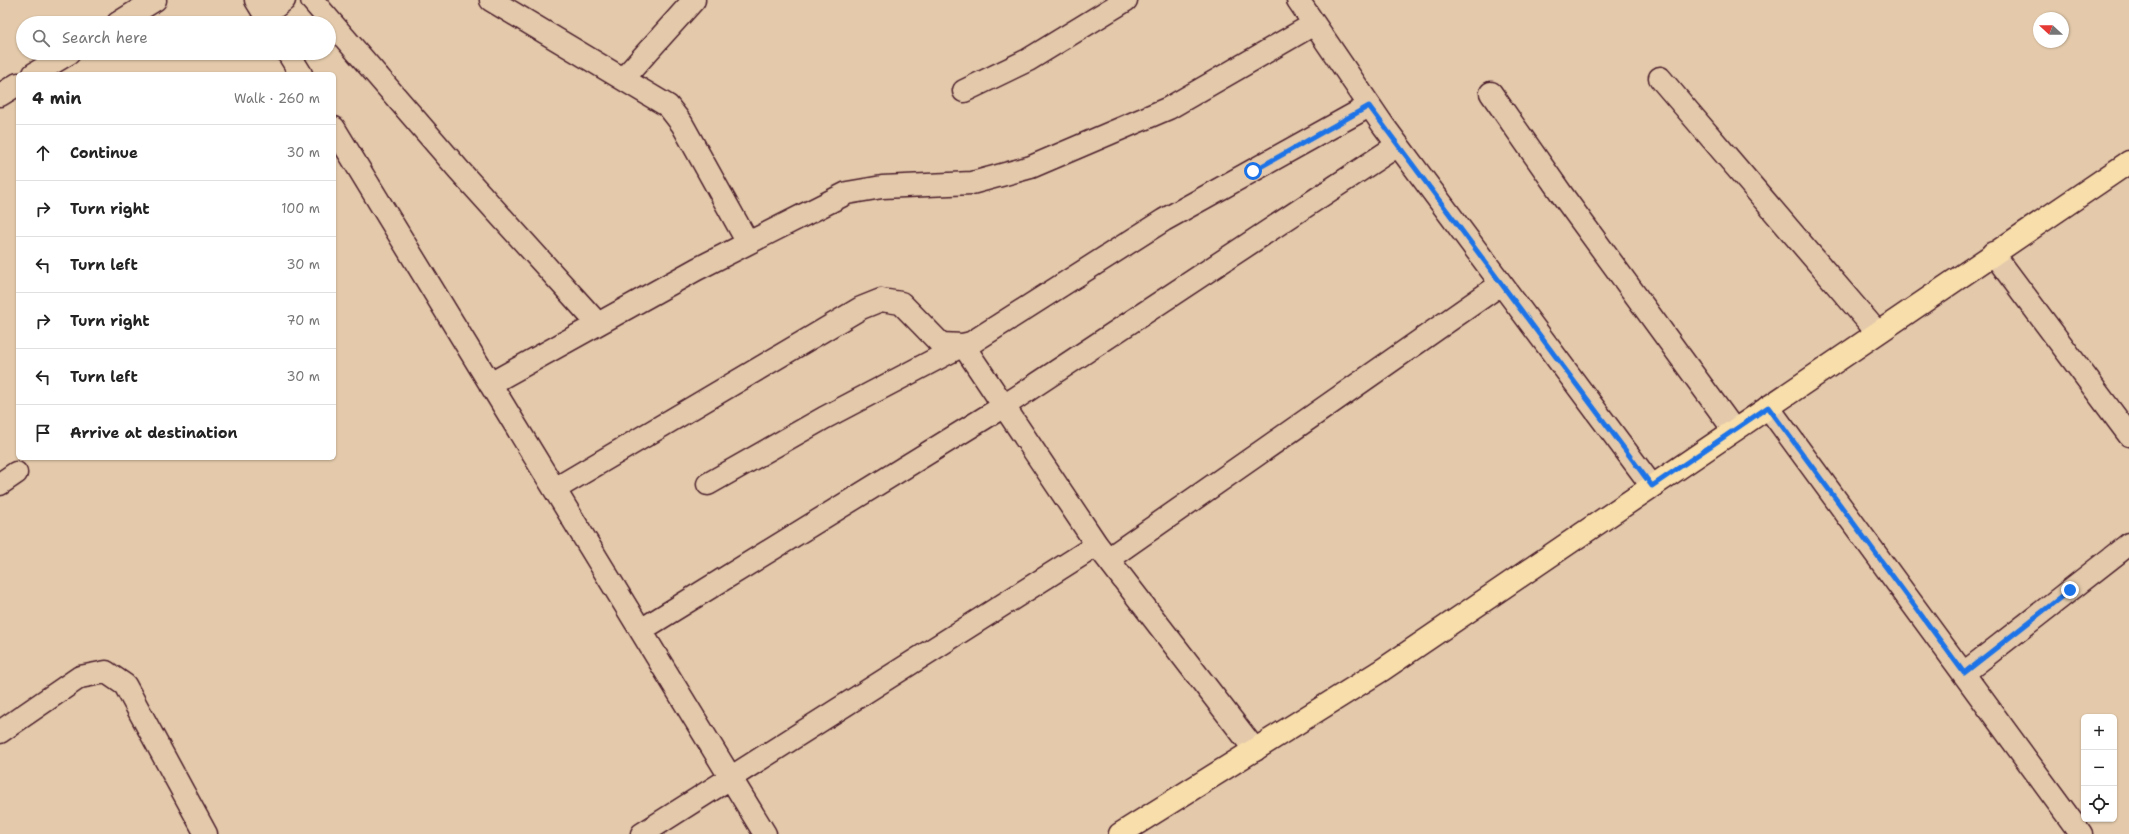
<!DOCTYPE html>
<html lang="en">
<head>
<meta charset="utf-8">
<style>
  :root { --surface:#fff; --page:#f2f2f2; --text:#222; --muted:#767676; --line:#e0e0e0 }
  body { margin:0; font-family:"Shantell Sans",sans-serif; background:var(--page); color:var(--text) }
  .controls { position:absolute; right:12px; bottom:12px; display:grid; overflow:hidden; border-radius:6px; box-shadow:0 1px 3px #0004 }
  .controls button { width:36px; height:36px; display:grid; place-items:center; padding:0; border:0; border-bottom:1px solid var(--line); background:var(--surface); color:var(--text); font:20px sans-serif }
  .compass { position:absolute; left:2033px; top:12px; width:36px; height:36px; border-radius:50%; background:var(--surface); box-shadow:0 1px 3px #0004; rotate:291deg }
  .stop { position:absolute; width:12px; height:12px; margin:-9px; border:3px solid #1a73e8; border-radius:50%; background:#fff }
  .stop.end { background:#1a73e8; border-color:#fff; box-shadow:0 1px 4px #0008 }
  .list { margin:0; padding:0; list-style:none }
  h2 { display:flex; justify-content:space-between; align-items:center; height:52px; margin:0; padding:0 16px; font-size:17px }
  h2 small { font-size:13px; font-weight:400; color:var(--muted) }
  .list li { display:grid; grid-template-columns:26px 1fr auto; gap:12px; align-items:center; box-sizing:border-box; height:56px; padding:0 16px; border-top:1px solid var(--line) }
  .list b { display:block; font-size:15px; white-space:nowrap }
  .list em { font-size:13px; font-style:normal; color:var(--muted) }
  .icon { flex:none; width:22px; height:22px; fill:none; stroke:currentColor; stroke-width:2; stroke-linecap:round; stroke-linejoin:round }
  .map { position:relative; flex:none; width:2129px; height:834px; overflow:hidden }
  .search { position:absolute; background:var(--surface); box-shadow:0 1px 3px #0004; left:16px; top:16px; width:320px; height:44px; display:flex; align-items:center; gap:10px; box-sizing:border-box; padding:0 14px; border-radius:22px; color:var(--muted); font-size:15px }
  .panel { position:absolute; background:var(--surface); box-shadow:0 1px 3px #0004; left:16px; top:72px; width:320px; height:388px; border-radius:6px }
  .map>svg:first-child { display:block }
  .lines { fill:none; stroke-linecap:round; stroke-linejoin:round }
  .minor-casing { stroke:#4a1f2b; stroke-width:25 }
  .major-casing { stroke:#4a1f2b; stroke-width:25 }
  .minor { stroke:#e4caab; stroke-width:22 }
  .major { stroke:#f8deab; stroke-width:22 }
  .route { stroke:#1a73e8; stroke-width:5 }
</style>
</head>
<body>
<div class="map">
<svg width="2129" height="834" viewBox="0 0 2129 834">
  <rect width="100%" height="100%" fill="#e4caab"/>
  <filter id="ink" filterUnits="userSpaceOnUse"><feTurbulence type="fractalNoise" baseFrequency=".025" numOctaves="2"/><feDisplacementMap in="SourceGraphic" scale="8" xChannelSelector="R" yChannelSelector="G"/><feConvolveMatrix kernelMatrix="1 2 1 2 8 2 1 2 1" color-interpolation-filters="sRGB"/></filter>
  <g filter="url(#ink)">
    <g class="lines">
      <defs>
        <path id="minor" d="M256 0 270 23
          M312 0 459 170 598 324
          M491 0 668 106 682 124 748 243
          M1298 0 1383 125 1652 486
          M265 15 284 0
          M118 23 155 0
          M288 53 301 74
          M34 74 69 53
          M1660 78 1877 332
          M623 79 694 0
          M964 91 1028 60 1126 0
          M1491 93 1563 196 1734 430
          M0 95 18 84
          M334 128 765 834
          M1993 253 2129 435
          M490 384 697 269 847 193 882 187 972 183 1031 167 1169 108 1314 24
          M1768 407 2081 834
          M0 484 16 473
          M708 484 824 418 963 345 1097 545 1255 750
          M555 489 861 308 881 300 901 303 941 344 963 345 971 343 1164 220 1369 106
          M1108 559 1501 284
          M641 630 1004 406 1398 145
          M1964 673 2129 544
          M0 732 80 677 106 672 125 685 206 834
          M642 834 1097 545"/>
        <path id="major" d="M1120 834 1382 670 2129 162"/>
      </defs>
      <!-- minor casing -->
      <use href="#minor" class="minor-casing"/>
      <!-- major casing -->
      <use href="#major" class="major-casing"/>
      <!-- minor -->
      <use href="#minor" class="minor"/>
      <!-- major -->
      <use href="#major" class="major"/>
    </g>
  </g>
  <g class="lines" filter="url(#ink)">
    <!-- route -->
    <path class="route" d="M1253 171 1369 106 1652 486 1768 407 1964 673 2070 590"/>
  </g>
</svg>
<div class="controls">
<button>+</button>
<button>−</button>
<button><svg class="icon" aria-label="locate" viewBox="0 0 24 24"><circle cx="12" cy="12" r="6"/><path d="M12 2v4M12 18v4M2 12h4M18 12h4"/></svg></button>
</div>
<svg class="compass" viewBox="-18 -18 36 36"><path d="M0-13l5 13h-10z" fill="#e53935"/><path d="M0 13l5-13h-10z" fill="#767676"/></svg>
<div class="stop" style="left:1253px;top:171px"></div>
<div class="stop end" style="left:2070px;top:590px"></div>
<div class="search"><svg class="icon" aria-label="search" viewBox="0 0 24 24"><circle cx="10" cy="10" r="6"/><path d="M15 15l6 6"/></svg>Search here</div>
<section class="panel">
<h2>4 min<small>Walk · 260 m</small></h2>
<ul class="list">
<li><svg class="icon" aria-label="ahead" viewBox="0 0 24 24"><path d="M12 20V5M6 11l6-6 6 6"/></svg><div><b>Continue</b></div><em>30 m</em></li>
<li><svg class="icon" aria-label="right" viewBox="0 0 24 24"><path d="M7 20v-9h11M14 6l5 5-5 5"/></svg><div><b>Turn right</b></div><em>100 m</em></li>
<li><svg class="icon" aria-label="left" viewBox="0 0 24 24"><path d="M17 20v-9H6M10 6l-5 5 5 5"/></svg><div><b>Turn left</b></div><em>30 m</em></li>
<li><svg class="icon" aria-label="right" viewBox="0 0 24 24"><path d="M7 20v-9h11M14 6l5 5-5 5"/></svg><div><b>Turn right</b></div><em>70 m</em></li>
<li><svg class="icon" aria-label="left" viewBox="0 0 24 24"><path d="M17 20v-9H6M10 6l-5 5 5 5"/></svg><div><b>Turn left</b></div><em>30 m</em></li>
<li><svg class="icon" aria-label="arrive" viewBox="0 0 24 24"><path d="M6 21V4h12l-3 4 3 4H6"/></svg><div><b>Arrive at destination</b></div></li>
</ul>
</section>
</div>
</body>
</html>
